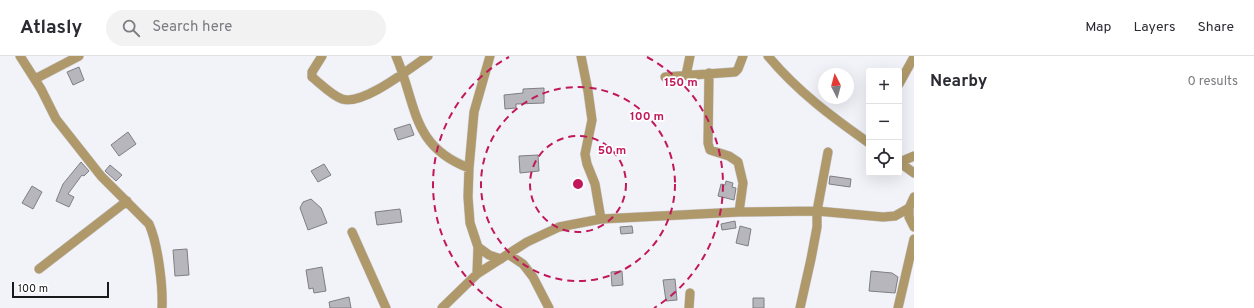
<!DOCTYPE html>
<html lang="en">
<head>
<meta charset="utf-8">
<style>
  :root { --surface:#fff; --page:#f2f2f3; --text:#2b2b33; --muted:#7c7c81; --line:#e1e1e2 }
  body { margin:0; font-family:Overpass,sans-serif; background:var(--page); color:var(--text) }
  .controls { position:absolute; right:12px; top:12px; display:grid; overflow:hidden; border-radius:4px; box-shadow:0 4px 16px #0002 }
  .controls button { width:36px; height:36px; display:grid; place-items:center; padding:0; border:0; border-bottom:1px solid var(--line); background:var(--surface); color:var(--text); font:20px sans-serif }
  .compass { position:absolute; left:818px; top:12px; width:36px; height:36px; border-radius:50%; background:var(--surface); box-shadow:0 4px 16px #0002; rotate:354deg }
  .scale { position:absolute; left:12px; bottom:10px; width:97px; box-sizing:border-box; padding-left:4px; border:2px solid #1a1a1c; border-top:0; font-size:11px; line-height:14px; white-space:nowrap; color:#1a1a1c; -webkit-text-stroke:3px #fff; paint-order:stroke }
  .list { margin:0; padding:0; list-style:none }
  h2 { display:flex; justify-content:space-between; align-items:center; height:52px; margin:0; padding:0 16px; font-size:17px }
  h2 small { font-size:13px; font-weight:400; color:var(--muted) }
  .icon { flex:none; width:22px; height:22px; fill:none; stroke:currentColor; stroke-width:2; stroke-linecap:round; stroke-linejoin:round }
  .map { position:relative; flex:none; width:914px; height:252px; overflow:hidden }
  header { display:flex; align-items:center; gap:24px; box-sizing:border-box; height:56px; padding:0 20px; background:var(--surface); border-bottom:1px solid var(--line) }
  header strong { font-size:19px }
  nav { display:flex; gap:22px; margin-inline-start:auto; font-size:14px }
  .search { width:280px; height:36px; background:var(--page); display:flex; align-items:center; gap:10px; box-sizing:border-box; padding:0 14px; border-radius:22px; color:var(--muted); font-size:15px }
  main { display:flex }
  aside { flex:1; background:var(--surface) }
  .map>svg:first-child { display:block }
  .building { fill:#b6b6bc; stroke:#7e7e84 }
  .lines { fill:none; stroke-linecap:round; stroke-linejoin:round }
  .minor-casing { stroke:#cfcfd6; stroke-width:10 }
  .minor { stroke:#af996b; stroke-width:9 }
  .ring { fill:none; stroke:#c2185b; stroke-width:2; stroke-dasharray:7 5 }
  .centre { fill:#c2185b; stroke:#fff; stroke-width:2 }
  .ring-label { font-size:12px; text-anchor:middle; font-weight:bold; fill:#c2185b; stroke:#fff; stroke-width:3.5; stroke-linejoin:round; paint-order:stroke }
</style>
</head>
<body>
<header>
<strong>Atlasly</strong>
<div class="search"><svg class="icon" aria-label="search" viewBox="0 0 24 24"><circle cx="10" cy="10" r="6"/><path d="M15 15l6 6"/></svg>Search here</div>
<nav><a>Map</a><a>Layers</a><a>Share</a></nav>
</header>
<main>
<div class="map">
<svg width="914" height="252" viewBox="0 0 914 252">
  <rect width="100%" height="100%" fill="#f2f2f9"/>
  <!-- building -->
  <path class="building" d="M79 11 84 24 73 29 67 16Z
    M544 32V47L516 48V52L505 53 504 39 523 37V33Z
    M410 68 414 79 398 84 394 73Z
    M128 76 136 88 119 100 111 89Z
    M538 99 539 115 520 117 519 100Z
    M81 106 89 115 84 120 82 119 68 138 74 141 69 151 56 145 63 128Z
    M324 108 331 119 318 126 311 115Z
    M110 109 122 119 116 125 105 115Z
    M830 120 851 123 850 131 829 128Z
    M726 125 733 127 732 131 736 132 734 144 718 140 721 128 725 129Z
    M32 130 42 136 33 153 22 147Z
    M311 143 321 152 327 167 308 174 300 152 303 146Z
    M400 153 402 166 377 169 375 156Z
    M735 165 736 172 722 174 721 168Z
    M632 170 633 177 621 178 620 171Z
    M740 170 751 173 748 190 736 187Z
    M187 193 189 219 175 220 173 194Z
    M322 211 326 235 314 237 313 232 309 233 306 214Z
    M622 215 623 229 612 230 611 216Z
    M871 215 892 217 898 221 895 237 869 235Z
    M675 223 677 244 666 245 663 224Z
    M349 241 351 252H330L329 246Z
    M753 242H764V252H753Z"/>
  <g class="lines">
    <defs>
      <path id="minor" d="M20 0 41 33 56 63 101 120 149 168C158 188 163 230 162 252
        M322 0 312 16V21C321 28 331 39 342 43 363 50 410 12 428 0
        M396 0C417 49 411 90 469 112
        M581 0 588 35 592 64 585 98 587 108 595 128 601 163
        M768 0C797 35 832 61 869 87
        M709 17 708 87 710 94 729 100 738 106 743 127 739 156
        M686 19 690 0
        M665 21 735 16 738 13 743 0
        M35 23 79 0
        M899 28 914 1
        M899 106 914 117
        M900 106 914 100
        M909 152V161L914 171
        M352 176 386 252
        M478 191 489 199 501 203
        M508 198 523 208 533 221 549 252
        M39 213 127 145
        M477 218 478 191 470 167 468 141 469 112 474 56 490 0
        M442 252 477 218 527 186 559 171 601 163 739 156 817 155 883 161 895 160 909 152 914 141
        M689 252 690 237
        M800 252 811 203 817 171V155L828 96
        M898 252 914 183"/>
    </defs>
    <!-- minor casing -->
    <use href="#minor" class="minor-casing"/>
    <!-- minor -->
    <use href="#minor" class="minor"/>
  </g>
  <!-- distance rings -->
  <g class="ring">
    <circle cx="578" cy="128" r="48"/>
    <circle cx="578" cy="128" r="97"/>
    <path d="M502 252A145 145 0 0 1 509 1M647 1A145 145 0 0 1 654 252"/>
  </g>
  <circle cx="578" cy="128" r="6" class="centre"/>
  <g class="ring-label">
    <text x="681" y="30">150 m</text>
    <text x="647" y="64">100 m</text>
    <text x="612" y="98">50 m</text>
  </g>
</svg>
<div class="controls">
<button>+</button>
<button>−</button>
<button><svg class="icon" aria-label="locate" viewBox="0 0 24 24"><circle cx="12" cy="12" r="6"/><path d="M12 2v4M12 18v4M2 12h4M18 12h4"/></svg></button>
</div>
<svg class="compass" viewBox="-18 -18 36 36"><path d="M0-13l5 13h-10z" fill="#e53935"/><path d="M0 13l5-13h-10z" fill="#7c7c81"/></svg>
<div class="scale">100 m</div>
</div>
<aside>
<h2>Nearby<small>0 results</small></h2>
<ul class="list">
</ul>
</aside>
</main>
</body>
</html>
